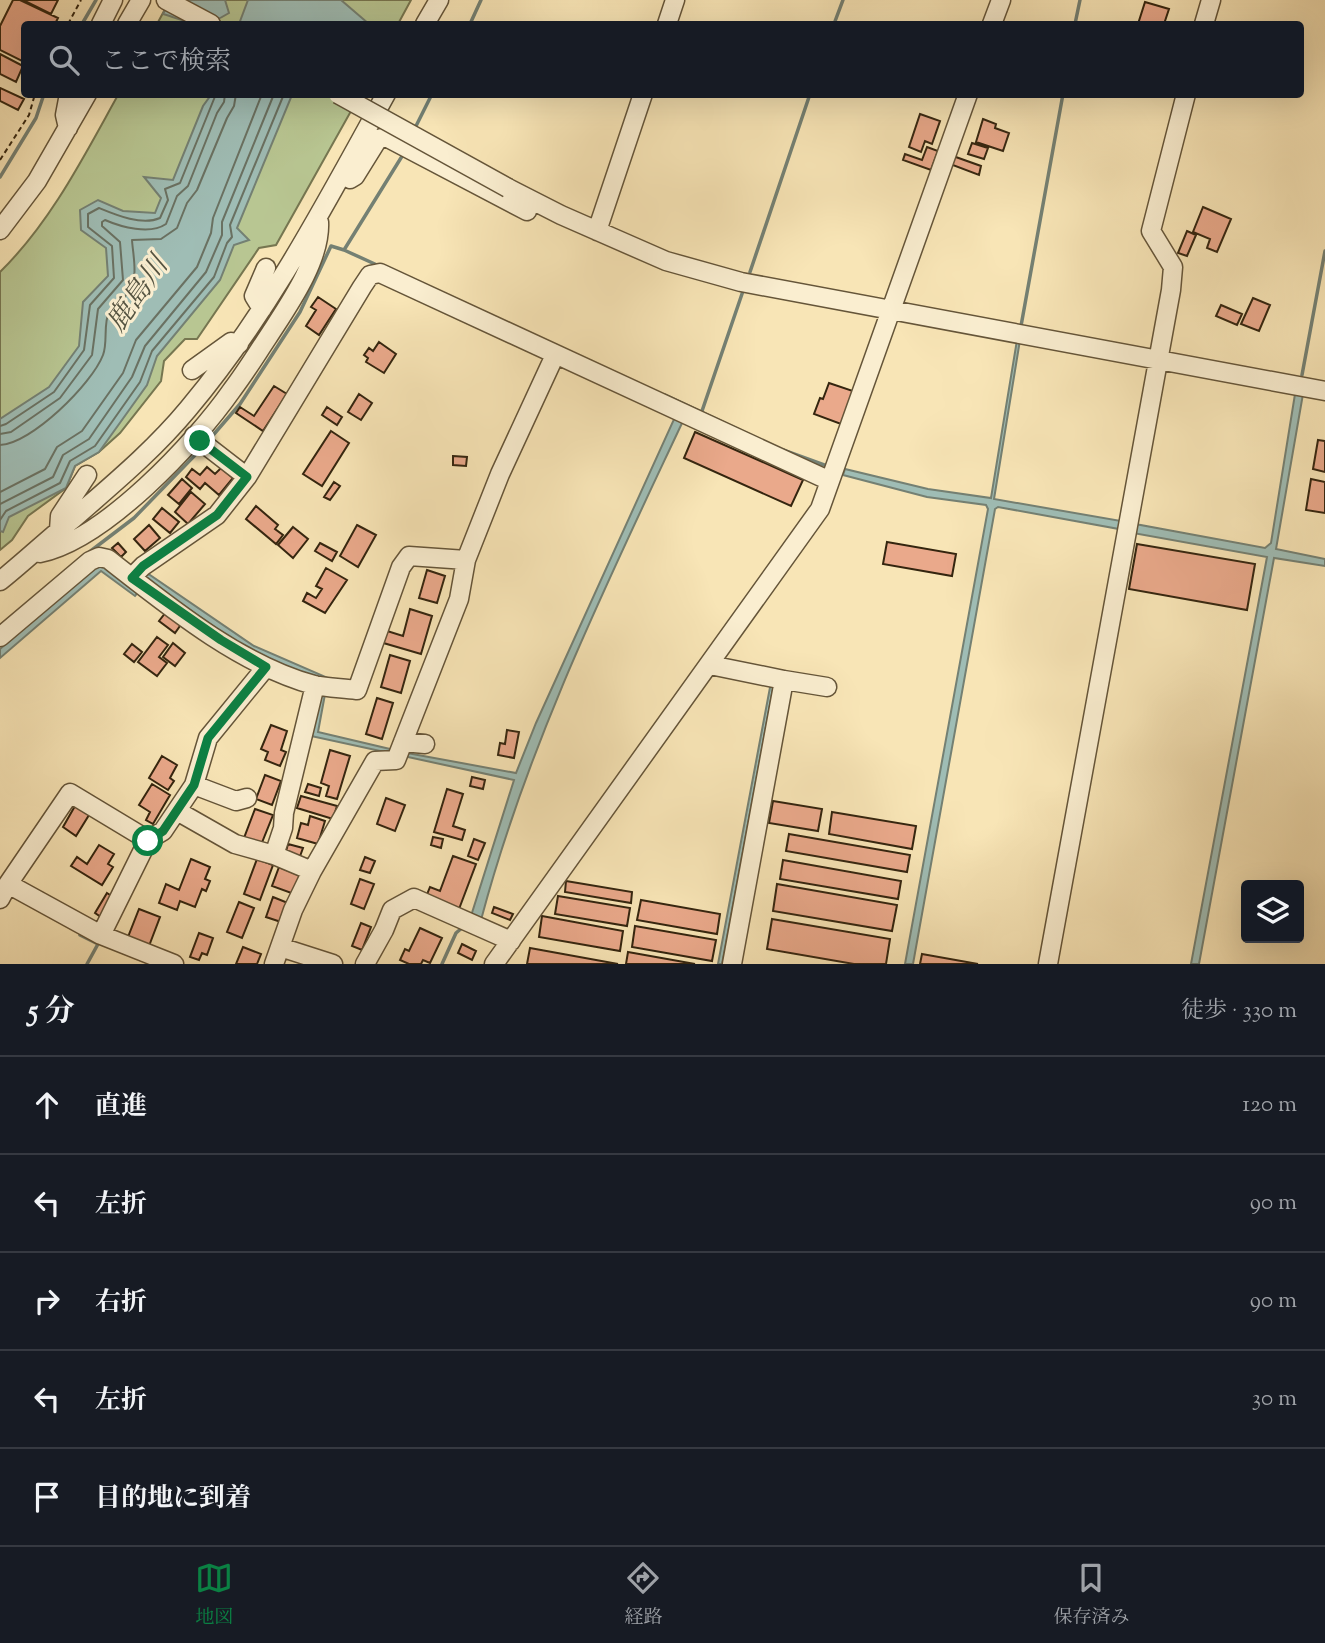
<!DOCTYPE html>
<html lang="ja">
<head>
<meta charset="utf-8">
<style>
  :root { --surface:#171b24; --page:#20242c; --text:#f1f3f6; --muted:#9ea1a6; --line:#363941; --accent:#0b8043 }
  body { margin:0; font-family:"Sorts Mill Goudy","Noto Serif JP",serif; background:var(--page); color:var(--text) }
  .controls { position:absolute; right:21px; bottom:21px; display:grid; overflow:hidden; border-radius:7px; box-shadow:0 7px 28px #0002 }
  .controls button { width:63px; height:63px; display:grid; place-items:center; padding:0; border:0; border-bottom:2px solid var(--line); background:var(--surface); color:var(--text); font:35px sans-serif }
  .stop { position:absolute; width:21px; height:21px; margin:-16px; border:5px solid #0b8043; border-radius:50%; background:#fff }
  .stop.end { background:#0b8043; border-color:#fff; box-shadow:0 2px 7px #0008 }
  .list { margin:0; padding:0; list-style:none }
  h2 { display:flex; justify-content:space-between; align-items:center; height:91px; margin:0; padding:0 28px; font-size:30px }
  h2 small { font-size:23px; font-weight:400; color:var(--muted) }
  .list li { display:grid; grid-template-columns:46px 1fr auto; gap:21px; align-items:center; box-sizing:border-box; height:98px; padding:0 28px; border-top:2px solid var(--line) }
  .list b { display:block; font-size:26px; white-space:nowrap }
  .list em { font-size:23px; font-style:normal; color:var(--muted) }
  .icon { flex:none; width:38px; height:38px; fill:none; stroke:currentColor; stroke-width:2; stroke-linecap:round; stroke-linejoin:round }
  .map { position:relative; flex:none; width:1325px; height:964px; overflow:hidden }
  .search { position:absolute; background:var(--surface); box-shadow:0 7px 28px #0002; left:21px; right:21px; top:21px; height:77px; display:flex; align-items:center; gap:18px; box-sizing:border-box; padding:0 24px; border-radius:7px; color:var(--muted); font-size:26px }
  .sheet { height:581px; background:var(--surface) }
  nav { display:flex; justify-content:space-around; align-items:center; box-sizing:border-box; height:98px; border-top:2px solid var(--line); background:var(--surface); font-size:19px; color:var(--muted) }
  nav a { display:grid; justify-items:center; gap:4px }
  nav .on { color:var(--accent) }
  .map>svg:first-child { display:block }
  .green { fill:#b8c692; stroke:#767650; stroke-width:2 }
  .water { fill:#9fbdb5; stroke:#748073; stroke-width:2 }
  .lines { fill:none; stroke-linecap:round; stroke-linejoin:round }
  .shore { stroke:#6a7162; stroke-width:2 }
  .stream { stroke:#748073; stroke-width:3.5 }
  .building { fill:#eaa98b; stroke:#34250f; stroke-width:2 }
  .minor-casing { stroke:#655539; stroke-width:21 }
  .path { stroke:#34250f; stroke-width:2; stroke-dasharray:5 3.5; stroke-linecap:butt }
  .minor { stroke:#faeed0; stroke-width:18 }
  .minor-bridge-casing { stroke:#655539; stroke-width:21; stroke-linecap:butt }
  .minor-bridge { stroke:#faeed0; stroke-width:18 }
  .route { stroke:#0b8043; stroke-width:9 }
  .labels { text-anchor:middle; stroke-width:6; stroke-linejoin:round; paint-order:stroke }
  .water-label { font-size:28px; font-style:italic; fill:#545341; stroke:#faeed0 }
</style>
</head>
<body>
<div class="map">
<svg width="1325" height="964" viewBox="0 0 1325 964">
  <rect width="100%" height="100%" fill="#f8e5b6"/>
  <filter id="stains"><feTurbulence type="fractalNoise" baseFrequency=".00286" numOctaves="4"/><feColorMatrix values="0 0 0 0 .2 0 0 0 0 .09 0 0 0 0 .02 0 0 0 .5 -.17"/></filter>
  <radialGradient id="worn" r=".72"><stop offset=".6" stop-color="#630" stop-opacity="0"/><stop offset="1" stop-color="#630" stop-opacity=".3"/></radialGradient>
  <!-- green -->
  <path class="green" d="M170 0H280L269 24H157Z
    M319 0H411L398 24H308Z
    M118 95H239L178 239 0 459V272C51 222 84 156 118 95Z
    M277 95H360L276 245 259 248 197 339H185L164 361 161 381 120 433 99 452 75 466 66 488 28 516 12 540 0 550V506Z"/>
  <!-- water -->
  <path class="water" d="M170 0H225L229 13C200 31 193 23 163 14Z
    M248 0H341L369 24H239Z
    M211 95H292L237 228 249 240 234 245 220 280 157 356 147 385 99 452 75 466 66 488 9 517 3 532 0 531V419L49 387 79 346 83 302 108 276 106 248 81 230 80 210 98 200 123 211 155 213 161 198 144 177 173 180 203 106Z
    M1017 340H1020L994 499 1121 521 1119 529 998 507 995 509 913 964H905L988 509 986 505 927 497 843 475 845 469 928 489 991 498Z
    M1295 394H1303L1276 549 1325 559V566L1274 558 1199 964H1191L1267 557 1133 533 1135 524 1265 548 1271 543Z
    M675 417 683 421C607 583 527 746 481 920L471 916 514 780 311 736 321 680 251 652 148 581 135 596 101 571 0 658V649L98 565 147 573 254 646 328 678 318 732 407 753 516 773 536 723Z
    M771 682 774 683 722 964H718Z"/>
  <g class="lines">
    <!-- shore -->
    <path class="shore" d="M0 426 6 424 54 392 84 350 90 305 114 278 112 246 88 227V214L99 208C116 215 142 226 160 218L168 200 165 189 180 183 216 94
      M0 434 11 432 60 398 92 355 98 309 123 280 120 242 102 226V222L105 220C121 227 150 235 166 224L177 196 188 186 217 113 224 102 225 94
      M0 445C31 444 92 384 103 355 108 342 103 324 109 312 113 305 123 299 128 293 139 278 133 256 132 240L161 239 177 228 187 203 197 190 227 118 234 106 236 94
      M0 492 45 469 57 447 82 431 123 373 136 340 197 267 211 233 213 218 262 94
      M0 504 53 477 63 455 89 439 132 377 145 346 206 272 222 235V222L274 94
      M0 520 6 511 60 483 70 461 95 446 140 382 152 351 214 277 227 243 232 237 230 225 284 94"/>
    <!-- stream -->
    <path class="stream" d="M82 24 96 0
      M470 24 481 0
      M834 24 843 0
      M1075 24 1080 0
      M414 130 432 94
      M0 177 36 118 44 94
      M344 250 377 265
      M750 272 810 94
      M1021 326 1063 94
      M1302 375 1325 251
      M665 395 750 435
      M702 411 743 291
      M208 441 240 404 300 312 331 246 344 250 404 153
      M783 450 827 466
      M88 553 134 518 201 449
      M80 935 98 944 87 964
      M442 964 456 933 463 927"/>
  </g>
  <!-- building -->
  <path class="building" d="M13 0H20L58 18 55 24H24V62L0 50V26Z
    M23 0H58L51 14Z
    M1145 2 1169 9 1164 24H1138Z
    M0 54 23 66 16 82 0 74Z
    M0 88 24 99 18 110 0 101Z
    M920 114 940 121 932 144 925 141 921 152 909 147Z
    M983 119 996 124 995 128 1009 133 1003 151 976 142Z
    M972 143 988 148 984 159 968 154Z
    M927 147 938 151 931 170 903 160 905 154 922 160Z
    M953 156 981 166 979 175 950 164Z
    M1203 207 1231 219 1217 252 1207 248 1210 239 1193 232Z
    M1187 231 1196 235 1187 256 1178 253Z
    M318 297 336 309 319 335 306 326 316 310 311 307Z
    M1253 298 1270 305 1259 331 1241 324Z
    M1221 305 1242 314 1237 325 1216 316Z
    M379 342 396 354 384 373 366 362 368 358 364 355 369 348 373 351Z
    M829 383 853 391 841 424 814 414 820 398 823 399Z
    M274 386 287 394 263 431 236 413 240 407 254 416Z
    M359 394 372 403 361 420 348 412Z
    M327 407 342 417 337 425 322 415Z
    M331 431 349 443 322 486 303 474Z
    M695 432 803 480 791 506 684 458Z
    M1318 440 1325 441V472L1313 469Z
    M453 456 467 457 466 466 453 465Z
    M207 467 215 474 221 468 233 478 219 495 205 483 200 489 186 477 192 469 200 475Z
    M182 479 192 488 179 504 168 495Z
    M1311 479 1325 482V513L1306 510Z
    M334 482 340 486 330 500 324 497Z
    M191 492 205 504 188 524 175 512Z
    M256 506 278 525 275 529 283 535 276 544 246 519Z
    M162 508 179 522 170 533 153 519Z
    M149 525 160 538 145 551 134 539Z
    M357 525 376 535 358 567 340 556Z
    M293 527 308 539 293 558 278 545Z
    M887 542 956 554 952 576 883 564Z
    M118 543 126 552 121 557 112 548Z
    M320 543 337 552 332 561 315 551Z
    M1137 544 1255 564 1247 610 1129 589Z
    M326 568 347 580 325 613 303 601 307 593 316 598 322 589 316 586Z
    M427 570 445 576 437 603 419 598Z
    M410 609 432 616 421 654 380 642 384 630 403 636Z
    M166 612 182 623 175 633 159 621Z
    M157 637 168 645 159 657 167 663 157 676 138 662Z
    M173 643 185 653 175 666 163 657Z
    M132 644 142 652 134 662 124 654Z
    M390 655 410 661 401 693 381 687Z
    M377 698 393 703 382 739 366 734Z
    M271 725 287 731 281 750 286 752 280 766 265 760 268 752 261 749Z
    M507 730 519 732 514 758 498 755 500 743 505 744Z
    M330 750 350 756 337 799 326 796 329 786 321 783Z
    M162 756 177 765 170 778 174 781 168 790 149 778Z
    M265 775 281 781 272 805 256 799Z
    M472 777 485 780 483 789 470 786Z
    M152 784 170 795 153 824 146 820 150 812 139 805Z
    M308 784 321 788 319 796 305 792Z
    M447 789 463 794 453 826 465 830 462 840 434 832Z
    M301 796 337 806 333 819 297 808Z
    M386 798 405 805 395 831 377 824Z
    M773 801 822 809 818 831 769 823Z
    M75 806 89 815 76 836 63 827Z
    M255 809 273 815 261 845 244 838Z
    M832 812 916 826 912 849 829 834Z
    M310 816 325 821 318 844 297 838 301 823 308 825Z
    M789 834 910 855 907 872 786 851Z
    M433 837 443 839 441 848 431 845Z
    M474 839 485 843 478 860 468 856Z
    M288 844 303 848 299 859 285 855Z
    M99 845 114 854 108 864 113 867 102 885 71 866 77 857 87 864Z
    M453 856 476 864 459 909 426 897 430 887 440 891Z
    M365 857 375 861 370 873 360 870Z
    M191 859 210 867 205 879 210 881 206 891 202 889 195 907 180 901 177 910 159 903 166 884 179 890Z
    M257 859 273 865 260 900 244 894Z
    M783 860 901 881 898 899 780 879Z
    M279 867 301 876 294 894 272 886Z
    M360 879 374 884 364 909 351 904Z
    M566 881 632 892 631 903 565 892Z
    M777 884 897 905 892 931 773 911Z
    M107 893 113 897 101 917 95 913Z
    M558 896 630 908 627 926 555 914Z
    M273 897 288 903 281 922 266 917Z
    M641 900 720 914 717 934 637 920Z
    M239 902 254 908 242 938 227 932Z
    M494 907 513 914 510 920 492 913Z
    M139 909 160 917 149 946 128 937Z
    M542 916 623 931 620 951 539 937Z
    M772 919 890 939 886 964H854L767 949Z
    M361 923 371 927 362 950 352 946Z
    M635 926 716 940 712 961 632 947Z
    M420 928 442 938 430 963 423 960 421 964H409L400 960 405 949 409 951Z
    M199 933 213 938 207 955 202 953 199 960 190 957Z
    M462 944 476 951 472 960 458 953Z
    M243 947 261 954 257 964H236Z
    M530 948 618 964H527Z
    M628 952 695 964H626Z
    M922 954 978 964H920Z"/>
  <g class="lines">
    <defs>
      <path id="minor" d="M166 0 211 24
        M101 24 113 0
        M127 24 141 0
        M425 24 439 0
        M667 24 675 0
        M992 24 1001 0
        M1204 24 1211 0
        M68 128 65 115 69 94
        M350 179 355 176 378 139 386 137 527 211
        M508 188 561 215 666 261 741 282 1325 391
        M0 230 37 181 87 94
        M597 231 643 94
        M262 309 254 296 266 268
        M192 370 231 342 239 344
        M194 436 247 477
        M59 530 60 516 87 475
        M40 553C104 540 195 443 232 390 245 373 256 355 268 337 288 306 321 260 319 222
        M132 577 143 566 217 515 247 477 362 287 370 275 380 273 830 481
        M0 581C25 561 48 539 73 519 113 484 154 450 188 409 268 314 326 203 386 94
        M0 637 90 561 99 557 108 559C168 606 240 665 314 685 328 688 343 688 357 690L401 567 409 556 466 560
        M710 665 784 680 732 964
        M784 680 827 687
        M403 742 425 744
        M194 785 236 801 247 798
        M177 811 235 844 274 855 312 871
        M274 855 283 828 284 813 315 685
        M8 884 70 793 148 840
        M0 899 8 884 101 935 174 964
        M101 935 148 840 163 831 194 785 208 738 266 667
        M280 947 333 964
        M274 964 293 910 312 871 375 761 396 760 459 599 466 560 500 474 555 355
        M365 964 384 930 392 910 414 898 511 941
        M494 964 820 509 968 94
        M1048 964 1171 290 1173 267 1151 231 1186 94"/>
    </defs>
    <!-- minor casing -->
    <use href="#minor" class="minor-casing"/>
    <!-- path -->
    <path class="path" d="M68 24 81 0
      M0 160 29 115 35 94"/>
    <!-- minor -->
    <use href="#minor" class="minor"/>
    <defs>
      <path id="minor-bridge" d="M338 94 508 188"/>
    </defs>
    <!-- minor-bridge casing -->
    <use href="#minor-bridge" class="minor-bridge-casing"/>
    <!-- minor-bridge -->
    <use href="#minor-bridge" class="minor-bridge"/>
  </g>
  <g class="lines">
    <!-- route -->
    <path class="route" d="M148 841 163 831 194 785 208 738 266 667 221 640 132 578 143 566 217 515 247 477 200 441"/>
  </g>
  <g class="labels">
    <!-- water labels -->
    <g class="water-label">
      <text transform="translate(136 293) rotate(-55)" y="10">鹿島川</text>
    </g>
  </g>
  <rect width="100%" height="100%" filter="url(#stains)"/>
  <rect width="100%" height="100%" fill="url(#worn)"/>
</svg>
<div class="controls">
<button><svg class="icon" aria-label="layers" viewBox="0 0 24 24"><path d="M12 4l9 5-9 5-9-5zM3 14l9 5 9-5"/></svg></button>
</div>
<div class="stop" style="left:148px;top:841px"></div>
<div class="stop end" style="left:200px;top:441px"></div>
<div class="search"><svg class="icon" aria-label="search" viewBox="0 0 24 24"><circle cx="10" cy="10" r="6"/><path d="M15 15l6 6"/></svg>ここで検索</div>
</div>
<section class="sheet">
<h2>5 分<small>徒歩 · 330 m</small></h2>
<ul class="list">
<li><svg class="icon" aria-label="ahead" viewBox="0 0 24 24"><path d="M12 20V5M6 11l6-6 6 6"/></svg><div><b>直進</b></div><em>120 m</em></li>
<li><svg class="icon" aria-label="left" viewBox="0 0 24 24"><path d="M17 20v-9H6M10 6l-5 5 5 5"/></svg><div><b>左折</b></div><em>90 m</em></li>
<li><svg class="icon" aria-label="right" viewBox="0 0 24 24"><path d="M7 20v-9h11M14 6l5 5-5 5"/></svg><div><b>右折</b></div><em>90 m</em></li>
<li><svg class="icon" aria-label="left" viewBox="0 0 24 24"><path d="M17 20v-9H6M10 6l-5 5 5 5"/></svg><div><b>左折</b></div><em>30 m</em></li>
<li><svg class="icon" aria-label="arrive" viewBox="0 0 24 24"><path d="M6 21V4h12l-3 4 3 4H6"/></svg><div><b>目的地に到着</b></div></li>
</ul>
</section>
<nav>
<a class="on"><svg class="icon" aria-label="map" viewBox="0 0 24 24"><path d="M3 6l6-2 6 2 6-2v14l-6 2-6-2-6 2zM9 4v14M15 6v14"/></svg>地図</a>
<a><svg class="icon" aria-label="directions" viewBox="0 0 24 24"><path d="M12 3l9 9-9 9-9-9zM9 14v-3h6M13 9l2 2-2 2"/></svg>経路</a>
<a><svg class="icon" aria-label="saved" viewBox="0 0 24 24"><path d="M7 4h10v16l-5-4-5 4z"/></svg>保存済み</a>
</nav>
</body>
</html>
